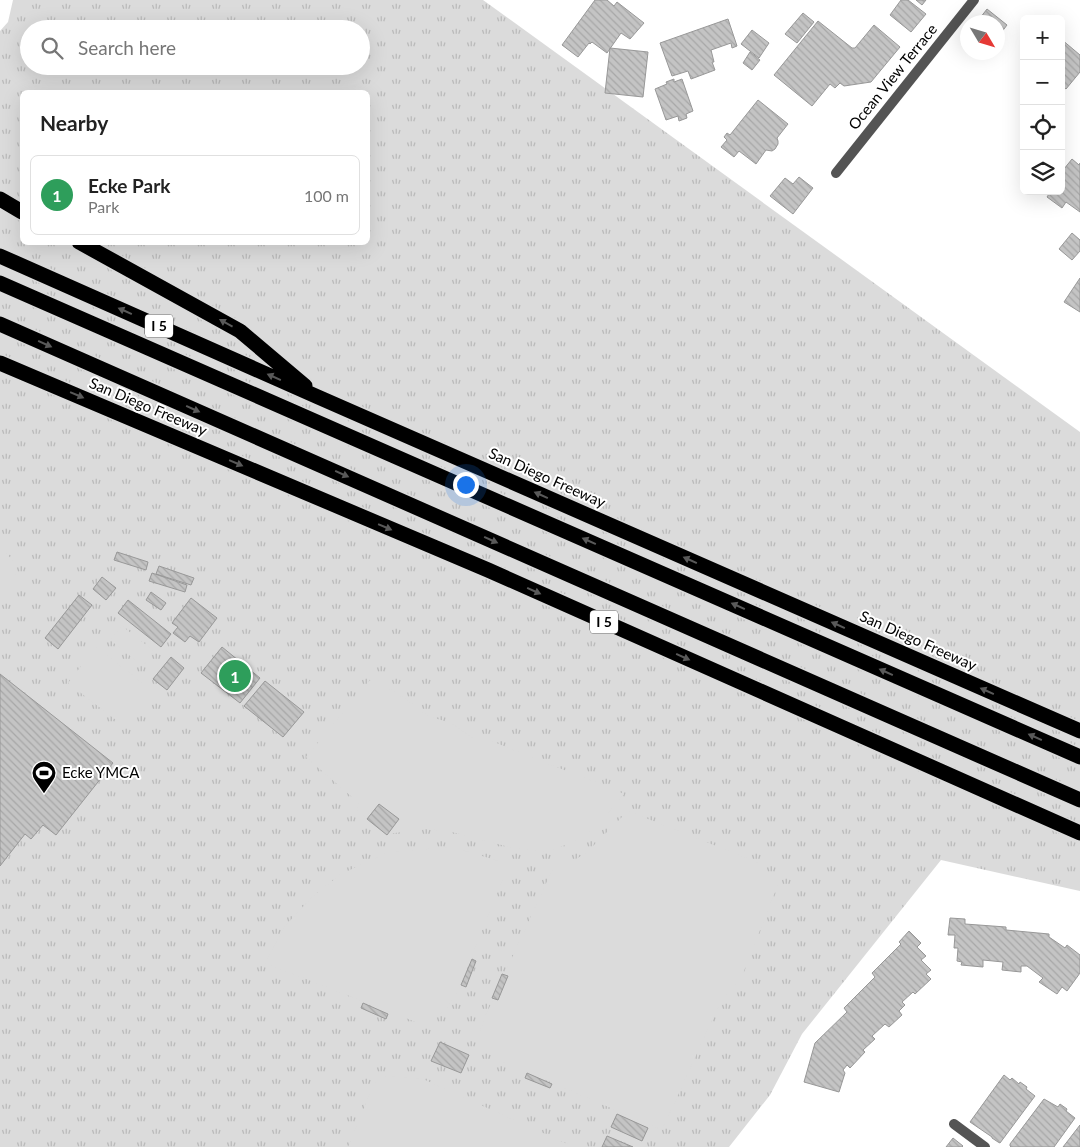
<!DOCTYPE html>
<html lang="en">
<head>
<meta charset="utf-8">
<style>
  :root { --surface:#fff; --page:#f6f6f6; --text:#222; --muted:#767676; --line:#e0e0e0; --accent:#b45309 }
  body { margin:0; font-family:Lato,sans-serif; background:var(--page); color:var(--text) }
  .controls { position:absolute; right:15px; top:15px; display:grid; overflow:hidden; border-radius:8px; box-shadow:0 5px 20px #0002 }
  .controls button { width:45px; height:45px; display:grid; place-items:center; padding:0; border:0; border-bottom:1px solid var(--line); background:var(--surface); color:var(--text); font:25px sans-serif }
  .compass { position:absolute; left:960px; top:15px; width:45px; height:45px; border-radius:50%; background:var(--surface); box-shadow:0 5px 20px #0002; rotate:128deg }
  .you { position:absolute; left:465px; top:484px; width:18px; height:18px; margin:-12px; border:4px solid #fff; border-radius:50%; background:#1a73e8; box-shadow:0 0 0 8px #1a73e833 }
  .badge { display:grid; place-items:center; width:32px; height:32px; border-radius:50%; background:var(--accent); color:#fff; font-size:16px; font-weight:700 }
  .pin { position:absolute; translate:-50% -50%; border:2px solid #fff; box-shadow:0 1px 5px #0006 }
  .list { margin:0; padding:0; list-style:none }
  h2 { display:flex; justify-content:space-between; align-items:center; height:65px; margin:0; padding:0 20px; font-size:21px }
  h2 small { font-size:16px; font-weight:400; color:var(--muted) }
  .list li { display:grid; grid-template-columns:32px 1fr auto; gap:15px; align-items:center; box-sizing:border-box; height:80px; margin:0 10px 10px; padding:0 10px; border:1px solid var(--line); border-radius:8px }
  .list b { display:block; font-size:19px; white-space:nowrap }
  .list p { margin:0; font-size:16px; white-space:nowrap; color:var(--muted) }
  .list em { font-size:16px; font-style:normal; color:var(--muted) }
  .icon { flex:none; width:28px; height:28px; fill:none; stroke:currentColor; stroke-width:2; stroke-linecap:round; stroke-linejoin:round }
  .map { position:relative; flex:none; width:1080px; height:1147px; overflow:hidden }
  .search { position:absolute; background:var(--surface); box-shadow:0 5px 20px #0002; left:20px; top:20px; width:350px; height:55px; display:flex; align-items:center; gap:12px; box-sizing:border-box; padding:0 18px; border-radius:28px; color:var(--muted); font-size:19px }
  .panel { position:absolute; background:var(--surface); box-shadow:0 5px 20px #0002; left:20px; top:90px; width:350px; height:155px; border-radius:8px }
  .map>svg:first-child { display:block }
  .grass { fill:url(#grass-tufts); fill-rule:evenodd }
  .garden { fill:#dbdbdb }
  .building { fill:url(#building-back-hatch); stroke:#989898 }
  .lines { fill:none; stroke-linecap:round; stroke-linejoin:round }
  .highway-casing { stroke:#dbdbdb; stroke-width:18 }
  .street { stroke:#545454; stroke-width:10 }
  .highway { stroke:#000; stroke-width:15 }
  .oneway { fill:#595959 }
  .labels { text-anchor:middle; stroke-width:4; stroke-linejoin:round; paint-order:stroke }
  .shield { fill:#fff; stroke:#4c4c4c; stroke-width:1 }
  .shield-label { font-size:14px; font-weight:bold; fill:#000 }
  .street-label { font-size:15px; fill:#000; stroke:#fff }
  .poi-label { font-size:15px; fill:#000; stroke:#fff; text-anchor:start }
</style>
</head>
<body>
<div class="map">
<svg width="1080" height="1147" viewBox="0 0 1080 1147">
  <defs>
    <pattern id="grass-tufts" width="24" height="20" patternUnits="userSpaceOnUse" patternTransform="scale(1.25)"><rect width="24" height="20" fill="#dbdbdb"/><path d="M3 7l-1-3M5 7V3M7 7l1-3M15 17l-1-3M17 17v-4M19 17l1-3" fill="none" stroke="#bababa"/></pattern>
    <pattern id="building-back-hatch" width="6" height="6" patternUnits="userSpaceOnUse" patternTransform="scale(1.25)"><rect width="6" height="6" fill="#c4c4c4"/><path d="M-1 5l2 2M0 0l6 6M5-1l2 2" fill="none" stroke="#a7a7a7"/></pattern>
  </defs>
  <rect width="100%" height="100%" fill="#fff"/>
  <!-- grass -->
  <path class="grass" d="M13 0H483L1080 432V891L941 860 802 1034 770 1095 729 1147H0V31L8 22ZM29 29H361V66H29ZM22 92H368V242H22Z"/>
  <!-- garden -->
  <path class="garden" d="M0 545 12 560 16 575 0 599Z
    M122 626 154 651 143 666 110 640Z
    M96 647 153 691 125 727 68 683Z
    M370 680 385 686 407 700 428 716 451 723 471 737 494 742 533 758 606 786 624 794 607 814 591 830 574 842 545 852 513 848 448 831 423 829 388 834 357 810 359 802 352 797 306 757Z
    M628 811 759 863 779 882 742 976 720 1003 662 1130 499 1060 479 1035 484 1019 554 866 571 862 586 853Z
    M452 847 509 864 457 992C448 1008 440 1019 421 1024L265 963 285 926 313 896 341 874 389 852Z
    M387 1076 423 1079 574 1147H348L374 1083Z"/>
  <!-- building -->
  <path class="building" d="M595 0H607L614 6 617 2 644 23 630 39 621 33 607 53 592 42 590 44 589 43 578 57 562 45Z
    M901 0H908L926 14 911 32 890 15Z
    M916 0H926L922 5Z
    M987 9 1007 25 998 37V22H977Z
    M803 13 814 22 797 43 785 34Z
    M728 19 737 46 732 48 731 43 711 50 714 62H712L715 70 691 79 688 71 672 76 660 43Z
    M818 21 852 48H855L874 25 900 47 871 82 844 86 840 83 835 88 830 84 812 106 774 75Z
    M752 30 769 43 759 58 741 44Z
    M1061 39 1080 55V72L1066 89 1061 85Z
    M610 48 648 52 643 97 605 93Z
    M750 52 760 60 752 70 743 63Z
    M674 79V82L682 79 693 111 686 114 687 118 679 121 678 116 666 120 655 89 667 84 666 82Z
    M758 100 788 124 777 138 778 141V144L775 149 772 151 766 150 756 164 739 151 734 157 721 147 727 140 724 137 727 133 730 135Z
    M1072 159 1079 165 1080 163V212L1066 202 1062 208 1047 197 1051 191H1061V167L1064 169Z
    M799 177 813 188 793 214 770 196 785 178 793 184Z
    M1072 233 1080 240V251L1072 260 1059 249Z
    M1080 278V312L1064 302Z
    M117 552 148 562 146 570 114 560Z
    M159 566 194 578 191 585 156 574Z
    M152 573 187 585 185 592 149 581Z
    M102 577 116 588 106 600 93 589Z
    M151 592 166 603 161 610 146 600Z
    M79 595 92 605 58 649 45 638Z
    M191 598 217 618 199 642 190 636 185 642 173 633 178 627 172 623Z
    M128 600 171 634 161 647 118 613Z
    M222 647 260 678 240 703 201 673Z
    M171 657 184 668 167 690 153 679Z
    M0 674 113 763 56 835 43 825 31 839 25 834 0 866Z
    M265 681 304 712 283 737 244 706Z
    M379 804 399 819 387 835 367 819Z
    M950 918 965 919V924L1006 927V930L1049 934V937L1065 948 1067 945 1080 955V973L1067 991 1062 987 1057 994 1039 982 1043 978 1027 966H1021V972L1002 970 1003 962 983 960V967L961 965 962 962 957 961 958 948H954L955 935H948Z
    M909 931 921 943 917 947 926 956 921 960 931 970 926 974 931 979 915 994 913 992 902 1002 905 1005 899 1011 902 1015 889 1027 885 1024 872 1036 875 1039 863 1050 865 1052 850 1068 847 1065 843 1070 845 1073 839 1092 804 1082 815 1043 847 1012 844 1008 875 977 872 973 901 944 899 942Z
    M472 959 476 961 466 987 461 985Z
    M502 974 508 976 498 1000 492 998Z
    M363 1003 388 1014 386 1019 361 1008Z
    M440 1042 469 1055 461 1073 431 1061Z
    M527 1073 552 1084 550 1088 525 1078Z
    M1004 1075 1010 1080 1012 1078 1019 1084 1020 1082 1027 1087 1026 1089 1035 1096 1000 1143 998 1142 992 1138V1137L970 1122Z
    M1044 1099 1058 1107 1060 1104 1067 1109 1066 1111 1075 1118 1054 1147H1011L1010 1146V1144Z
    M617 1114 648 1128 642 1141 611 1127Z
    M1080 1125V1147H1063Z
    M607 1136 633 1147H602Z
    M953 1138 963 1146 962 1147H946Z"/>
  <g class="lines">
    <defs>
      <path id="highway" d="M0 199 22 212
        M79 242 240 331 305 386
        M0 256 318 397 1080 731
        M0 283 1080 757
        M0 324 1080 800
        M0 363 488 570 1080 833"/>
    </defs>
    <!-- highway casing -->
    <use href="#highway" class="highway-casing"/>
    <!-- street -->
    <path class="street" d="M836 173 974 0
      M954 1124 985 1147"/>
    <!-- highway -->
    <use href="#highway" class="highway"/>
  </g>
  <!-- one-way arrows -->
  <defs><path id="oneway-solid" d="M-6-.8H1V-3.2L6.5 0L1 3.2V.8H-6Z" transform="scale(1.25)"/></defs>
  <g class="oneway">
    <use href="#oneway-solid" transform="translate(125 311) rotate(-156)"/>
    <use href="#oneway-solid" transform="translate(226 323) rotate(-151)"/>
    <use href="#oneway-solid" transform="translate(45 344) rotate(24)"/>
    <use href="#oneway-solid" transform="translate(274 377) rotate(-156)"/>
    <use href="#oneway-solid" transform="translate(77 395) rotate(23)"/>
    <use href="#oneway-solid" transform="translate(193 409) rotate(24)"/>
    <use href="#oneway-solid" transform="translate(236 463) rotate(23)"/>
    <use href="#oneway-solid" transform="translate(342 474) rotate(24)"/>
    <use href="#oneway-solid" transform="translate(541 495) rotate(-156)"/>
    <use href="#oneway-solid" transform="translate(385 527) rotate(23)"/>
    <use href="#oneway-solid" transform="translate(491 540) rotate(24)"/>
    <use href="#oneway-solid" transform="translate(589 541) rotate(-156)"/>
    <use href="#oneway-solid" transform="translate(690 560) rotate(-156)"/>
    <use href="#oneway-solid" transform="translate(534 591) rotate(24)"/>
    <use href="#oneway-solid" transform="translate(738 606) rotate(-156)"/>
    <use href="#oneway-solid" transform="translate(838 625) rotate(-156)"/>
    <use href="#oneway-solid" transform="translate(683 657) rotate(24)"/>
    <use href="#oneway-solid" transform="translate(886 672) rotate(-156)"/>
    <use href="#oneway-solid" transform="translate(987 691) rotate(-156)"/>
    <use href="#oneway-solid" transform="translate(1035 737) rotate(-156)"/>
  </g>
  <!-- icons -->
  <defs>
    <symbol id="stadium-pin" viewBox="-11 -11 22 30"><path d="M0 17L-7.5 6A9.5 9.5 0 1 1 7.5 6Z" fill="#000" stroke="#fff"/><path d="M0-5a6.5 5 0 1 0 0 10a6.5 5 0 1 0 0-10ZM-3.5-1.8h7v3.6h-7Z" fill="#fff"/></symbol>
  </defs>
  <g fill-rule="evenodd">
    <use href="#stadium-pin" x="30" y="759" width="28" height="38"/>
  </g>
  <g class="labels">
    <!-- shield labels -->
    <g class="shield">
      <rect x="145" y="314.5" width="28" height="23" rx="4"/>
      <rect x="590" y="610.5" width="28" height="23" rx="4"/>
    </g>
    <g class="shield-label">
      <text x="159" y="331">I 5</text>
      <text x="604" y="627">I 5</text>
    </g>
    <!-- street labels -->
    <g class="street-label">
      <text transform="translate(893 77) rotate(-51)" y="5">Ocean View Terrace</text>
      <text transform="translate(148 407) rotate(23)" y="5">San Diego Freeway</text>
      <text transform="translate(547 478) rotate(24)" y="5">San Diego Freeway</text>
      <text transform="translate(918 641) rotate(24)" y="5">San Diego Freeway</text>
    </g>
    <!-- poi labels -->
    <g class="poi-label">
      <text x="62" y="778">Ecke YMCA</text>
    </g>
  </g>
</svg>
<div class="controls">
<button>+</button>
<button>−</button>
<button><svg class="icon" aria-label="locate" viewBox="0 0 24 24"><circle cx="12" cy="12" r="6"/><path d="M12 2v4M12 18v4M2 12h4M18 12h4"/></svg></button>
<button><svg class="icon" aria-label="layers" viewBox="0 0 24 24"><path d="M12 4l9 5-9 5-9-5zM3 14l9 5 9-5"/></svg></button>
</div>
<svg class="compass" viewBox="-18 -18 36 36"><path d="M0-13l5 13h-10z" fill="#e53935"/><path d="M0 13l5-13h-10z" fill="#767676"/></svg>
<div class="you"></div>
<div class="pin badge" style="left:235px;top:676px;background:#2e9e5b">1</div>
<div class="search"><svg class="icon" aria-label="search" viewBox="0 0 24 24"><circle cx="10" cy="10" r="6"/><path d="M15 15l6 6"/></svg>Search here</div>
<section class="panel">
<h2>Nearby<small></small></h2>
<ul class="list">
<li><span class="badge" style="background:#2e9e5b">1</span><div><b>Ecke Park</b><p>Park</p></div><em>100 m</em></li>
</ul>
</section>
</div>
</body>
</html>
